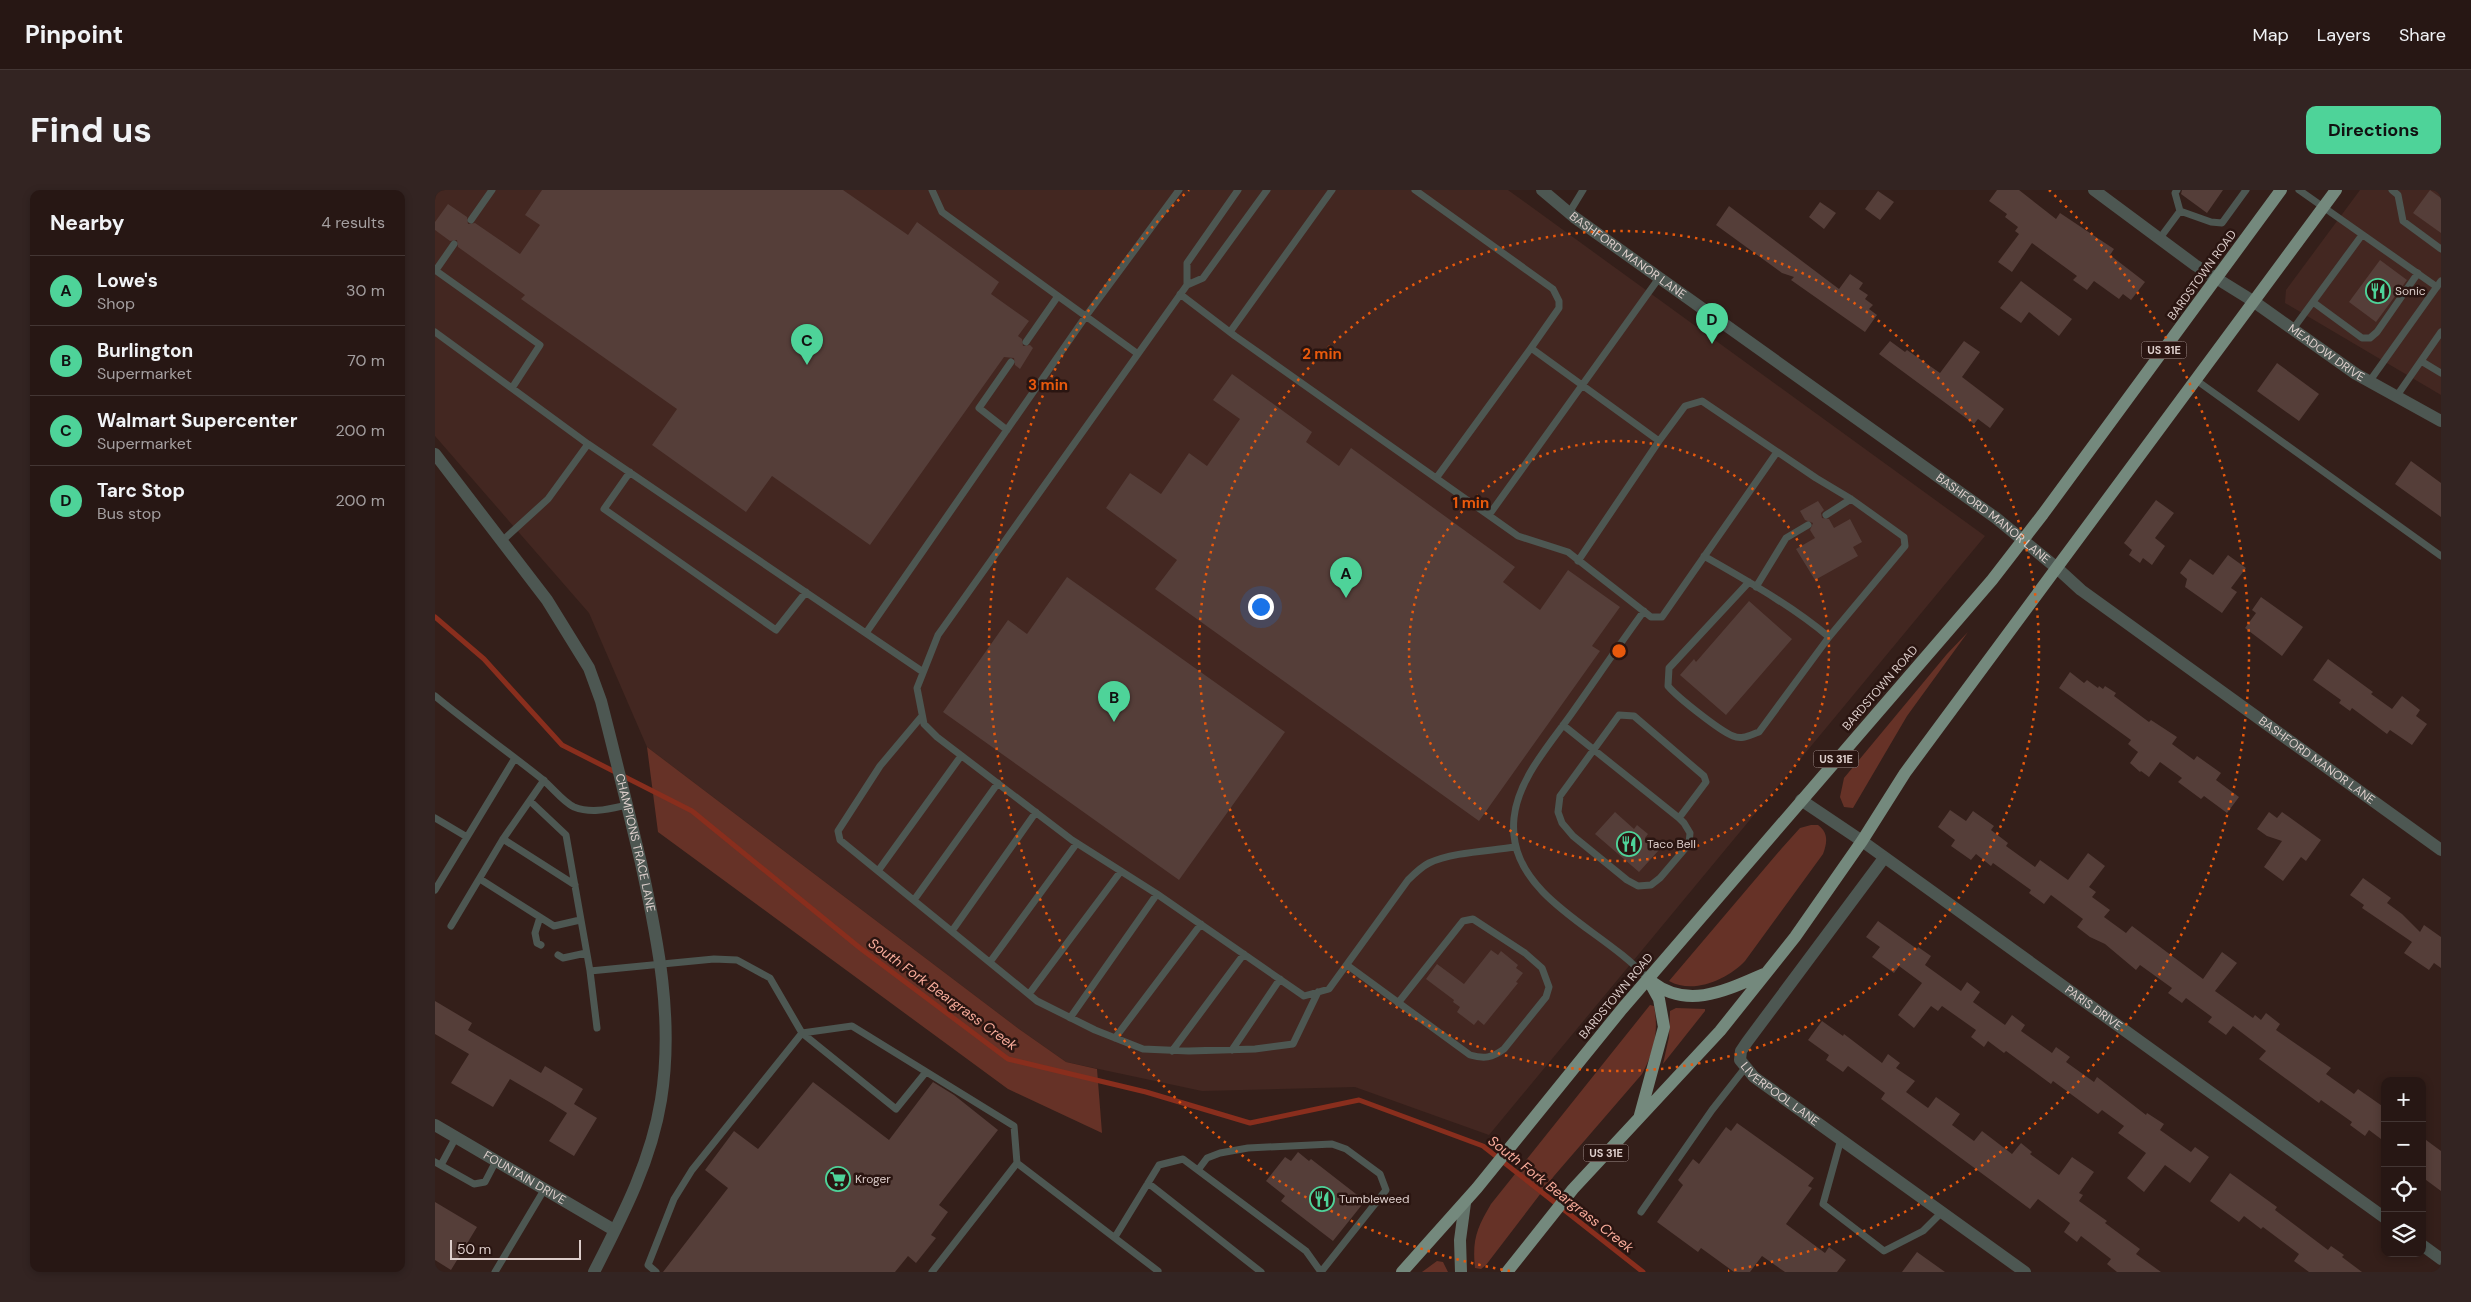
<!DOCTYPE html>
<html lang="en">
<head>
<meta charset="utf-8">
<style>
  :root { --surface:#271714; --page:#332422; --text:#f1f3f6; --muted:#a49fa0; --line:#433634; --accent:#4ed399 }
  body { margin:0; font-family:"DM Sans",sans-serif; background:var(--page); color:var(--text) }
  .controls { position:absolute; right:15px; bottom:15px; display:grid; overflow:hidden; border-radius:10px; box-shadow:0 2px 8px #0003 }
  .controls button { width:45px; height:45px; display:grid; place-items:center; padding:0; border:0; border-bottom:1px solid var(--line); background:var(--surface); color:var(--text); font:25px sans-serif }
  .scale { position:absolute; left:15px; bottom:12px; width:131px; box-sizing:border-box; padding-left:5px; border:2px solid #ddcecb; border-top:0; font-size:14px; line-height:18px; white-space:nowrap; color:#ddcecb; -webkit-text-stroke:4px #2a1511; paint-order:stroke }
  .you { position:absolute; left:825px; top:416px; width:18px; height:18px; margin:-12px; border:4px solid #fff; border-radius:50%; background:#1a73e8; box-shadow:0 0 0 8px #1a73e833 }
  .badge { display:grid; place-items:center; width:32px; height:32px; border-radius:50%; background:var(--accent); color:#111; font-size:16px; font-weight:700 }
  .pin { position:absolute; translate:-50% -41px; filter:drop-shadow(0 1px 2px #0008) }
  .pin::after { content:''; position:absolute; top:26px; width:18px; height:15px; background:inherit; clip-path:polygon(0 0,100% 0,50% 100%) }
  .list { margin:0; padding:0; list-style:none }
  h2 { display:flex; justify-content:space-between; align-items:center; height:65px; margin:0; padding:0 20px; font-size:21px }
  h2 small { font-size:16px; font-weight:400; color:var(--muted) }
  .list li { display:grid; grid-template-columns:32px 1fr auto; gap:15px; align-items:center; box-sizing:border-box; height:70px; padding:0 20px; border-top:1px solid var(--line) }
  .list b { display:block; font-size:19px; white-space:nowrap }
  .list p { margin:0; font-size:16px; white-space:nowrap; color:var(--muted) }
  .list em { font-size:16px; font-style:normal; color:var(--muted) }
  .icon { flex:none; width:28px; height:28px; fill:none; stroke:currentColor; stroke-width:2; stroke-linecap:round; stroke-linejoin:round }
  .map { position:relative; flex:none; width:2006px; height:1082px; overflow:hidden; border-radius:10px }
  header { display:flex; align-items:center; gap:30px; box-sizing:border-box; height:70px; padding:0 25px; background:var(--surface); border-bottom:1px solid var(--line) }
  header strong { font-size:24px }
  nav { display:flex; gap:28px; margin-inline-start:auto; font-size:18px }
  .intro { display:flex; align-items:center; justify-content:space-between; box-sizing:border-box; height:120px; padding:0 30px }
  h1 { margin:0; font-size:35px }
  .button { padding:12px 22px; border-radius:10px; background:var(--accent); color:#111; font-size:18px; font-weight:700 }
  main { display:flex; gap:30px; padding:0 30px }
  aside { flex:1; background:var(--surface); border-radius:10px; box-shadow:0 2px 8px #0003 }
  .map>svg:first-child { display:block }
  .built { fill:#432721 }
  .green { fill:#663227 }
  .lines { fill:none; stroke-linecap:round; stroke-linejoin:round }
  .stream { stroke:#892e1d; stroke-width:5 }
  .building { fill:#553e39 }
  .service { stroke:#4d5752; stroke-width:7 }
  .minor { stroke:#4d5752; stroke-width:12 }
  .tertiary { stroke:#4d5752; stroke-width:12 }
  .secondary { stroke:#63736a; stroke-width:12 }
  .primary { stroke:#74897d; stroke-width:12 }
  .ring { fill:none; stroke:#e8590c; stroke-width:2.5; stroke-dasharray:2.5 5 }
  .labels { text-anchor:middle; stroke-width:5; stroke-linejoin:round; paint-order:stroke }
  .shield { fill:#2a1511; stroke:#a79693; stroke-width:1 }
  .shield-label { font-size:11px; font-weight:bold; fill:#ddcecb }
  .street-label { font-size:12px; fill:#ddcecb; stroke:#2a1511 }
  .poi-label { font-size:12px; fill:#ddcecb; stroke:#2a1511; text-anchor:start }
  .water-label { font-size:14px; font-style:italic; fill:#f9ac9b; stroke:#2a1511 }
  .centre { fill:#e8590c; stroke:#2a1511; stroke-width:2.5 }
  .ring-label { font-size:15px; text-anchor:middle; font-weight:bold; fill:#e8590c; stroke:#2a1511; stroke-width:5; stroke-linejoin:round; paint-order:stroke }
</style>
</head>
<body>
<header>
<strong>Pinpoint</strong>
<nav><a>Map</a><a>Layers</a><a>Share</a></nav>
</header>
<div class="intro"><h1>Find us</h1><a class="button">Directions</a></div>
<main>
<aside>
<h2>Nearby<small>4 results</small></h2>
<ul class="list">
<li><span class="badge">A</span><div><b>Lowe's</b><p>Shop</p></div><em>30 m</em></li>
<li><span class="badge">B</span><div><b>Burlington</b><p>Supermarket</p></div><em>70 m</em></li>
<li><span class="badge">C</span><div><b>Walmart Supercenter</b><p>Supermarket</p></div><em>200 m</em></li>
<li><span class="badge">D</span><div><b>Tarc Stop</b><p>Bus stop</p></div><em>200 m</em></li>
</ul>
</aside>
<div class="map">
<svg width="2006" height="1082" viewBox="0 0 2006 1082">
  <rect width="100%" height="100%" fill="#341f1a"/>
  <!-- built -->
  <path class="built" d="M0 0H1073L1550 346 1054 945 920 897 767 901 631 872 584 839 212 557 154 423 0 246Z
    M1925 0H2006V205L1850 113 1851 100Z"/>
  <!-- green -->
  <path class="green" d="M1533 442 1472 526 1418 618 1409 617 1405 607 1409 588 1512 464Z
    M212 557 584 839 631 872 662 879 667 943 573 899 223 642Z
    M1376 635H1383C1394 643 1392 653 1388 664L1310 771C1293 789 1259 805 1234 791L1347 658 1365 638Z
    M1215 815 1219 816C1224 841 1219 862 1207 884L1119 986 1051 1075 1046 1079 1040 1078C1037 1049 1042 1038 1056 1014Z
    M1241 818 1270 819V821L1228 874 1234 847 1235 821Z
    M1002 1071 1008 1072 1013 1082H987Z"/>
  <g class="lines">
    <!-- stream -->
    <path class="stream" d="M0 427 49 469 127 555 257 621 425 758 573 869 711 902 815 933 924 910 1048 956 1208 1082"/>
  </g>
  <!-- building -->
  <path class="building" d="M107 0H408L473 45 482 32 564 92 556 104 594 131 583 146 587 149 588 156 595 155 598 158 585 179 580 175 579 168 569 167 435 355 337 286 311 322 217 255 242 219 86 109 90 105 23 57 22 50 15 51 0 40V32L13 14 32 27 33 34 40 33 85 64 105 35 90 25Z
    M1562 0H1584L1621 29 1625 23 1679 59 1675 65 1710 92 1696 110 1688 104 1684 109 1659 91 1652 100 1638 90 1642 86 1597 53 1577 82 1563 72 1584 44 1580 41 1583 37 1570 27 1572 24 1554 11Z
    M1747 0H1788L1772 23 1746 4Z
    M1995 0 2006 8V43L1978 23Z
    M1443 1 1459 12 1445 30 1430 19Z
    M1385 12 1401 23 1389 39 1374 27Z
    M1294 16 1404 99 1415 84 1428 93 1424 99 1433 105 1430 109 1438 115 1434 119 1442 125 1430 142 1356 90 1359 87 1347 83 1281 35Z
    M1945 70 1972 90 1941 132 1914 112Z
    M1586 91 1637 129 1624 146 1594 122 1586 133 1565 118Z
    M1455 151 1470 162 1472 160 1505 183 1529 151 1545 162 1527 187 1569 219 1555 238 1543 229 1539 234 1444 164Z
    M1842 173 1884 204 1864 231 1822 201Z
    M797 184 877 242 871 252 904 276 916 258 1080 377 1068 392 1105 420 1133 380 1185 417 1157 456 1165 461 1044 631 720 399 742 370 671 318 695 283 726 304 754 263 772 276 805 229 778 210Z
    M1976 271 2006 293V327L1960 294Z
    M1721 310 1739 323 1720 348 1730 356 1717 375 1708 368 1705 373 1694 365 1697 360 1689 353Z
    M1383 311 1389 320 1386 323 1387 328 1394 329 1399 338 1415 329 1427 352 1418 357 1423 366 1380 390 1361 359 1380 348 1375 340 1378 333 1370 330 1365 321Z
    M1793 365 1811 378 1796 398 1802 402 1787 423 1750 397 1752 389 1745 383 1755 369 1778 385Z
    M632 387 850 542 744 690 508 522 573 430 592 444Z
    M1826 407 1868 437 1847 466 1810 438 1821 423 1817 420Z
    M1314 411 1357 449 1291 525 1245 485 1259 469 1261 472Z
    M1893 469 1938 502 1936 504 1957 519 1967 506 1985 520 1981 526 1992 534 1977 555 1955 540 1952 544 1917 518 1915 521 1904 513 1906 510 1878 490Z
    M1635 482 1649 493 1652 490 1663 498 1664 496 1668 499 1670 496 1681 503 1679 506 1714 532 1716 530 1742 547 1737 554 1759 570 1762 566 1786 583 1781 590 1804 607 1792 623 1769 606 1766 609 1743 592 1747 588 1725 572 1714 587 1706 581 1705 582 1695 573 1703 562 1693 554 1696 550 1624 498Z
    M1515 620 1531 631 1538 621 1559 636 1556 640 1573 653 1571 656 1600 677 1605 670 1633 690 1653 663 1670 676 1654 697 1661 702 1657 707 1675 720 1669 727 1691 743 1697 736 1768 789 1787 762 1802 773 1780 801 1818 828 1820 825 1826 830 1831 823 1845 834 1841 840 1896 878 1891 884 1919 904 1923 899 1950 918V952L1934 940 1930 946 1915 935 1917 932 1886 910 1884 913 1824 869 1831 861 1798 836 1791 845 1773 832 1777 827 1751 808 1747 813 1733 803 1737 798 1705 775 1701 780 1670 754 1655 747 1642 737 1648 729 1616 705 1609 714 1594 703 1596 700 1558 673 1556 676 1541 664 1536 670 1516 656 1520 650 1503 637Z
    M1180 622 1199 639 1202 635 1213 644 1210 648 1224 660 1204 682 1160 644Z
    M1834 622 1842 628 1847 622 1886 650 1871 671 1866 667 1848 691 1829 677 1847 651 1832 646 1822 639Z
    M1928 688 1956 708 1952 713 1967 724 1985 742 1989 735 2006 747V778L1999 773 1994 780 1969 763 1977 752 1927 718 1929 715 1915 705Z
    M1443 731 1482 759 1483 757 1496 766 1490 775 1526 801 1532 792 1545 802 1538 812 1570 835 1577 825 1590 835 1586 841 1617 863 1621 857 1635 867 1631 872 1659 892 1662 887 1711 925 1712 923 1729 934 1725 940 1756 962 1760 957 1774 967 1755 993 1730 975 1709 1002 1692 988 1711 963 1683 943 1689 936 1667 920 1663 924 1618 891 1616 894 1571 861 1569 863 1553 851 1549 857 1536 847 1541 840 1507 816 1503 821 1496 816 1479 838 1463 825 1487 793 1464 776 1459 783 1437 767 1445 757 1431 747Z
    M1056 760 1063 765 1066 761 1083 775 1081 778 1088 783 1081 792 1083 793 1049 835 1043 830 1039 835 1022 822 1025 817 1018 812 1019 810 991 789 1002 774 1029 794Z
    M0 811 37 833 33 840 106 883 110 876 148 899 139 914 162 928 139 966 114 951 132 923 116 913 75 889 58 917 16 893 34 864 0 844Z
    M1387 831 1408 846 1409 844 1447 873 1453 864 1465 873 1461 878 1480 891 1471 902 1493 918 1501 907 1525 924 1517 935 1539 951 1547 941 1577 964 1586 953 1597 962 1595 964 1624 985 1637 967 1659 982 1644 1003 1648 1005 1644 1011 1672 1031 1670 1033 1705 1059 1701 1064 1726 1082H1682L1672 1074 1676 1069 1646 1046 1642 1052 1629 1042 1635 1033 1603 1009 1595 1019 1446 909 1450 903 1413 876 1408 882 1391 870 1394 865 1373 850Z
    M378 892 454 950 498 892 519 905 563 940 504 1015 513 1022 496 1045 501 1048 481 1073 473 1066 460 1082H228L293 998 270 980 299 941 323 959Z
    M1302 933 1379 988 1373 996 1377 998 1351 1034 1390 1063 1394 1057 1411 1070 1402 1082H1350L1327 1066 1315 1082H1299L1266 1058 1263 1062 1222 1032 1248 995 1243 990 1258 969 1264 974 1291 937 1296 941Z
    M1987 947 2006 961V1001L1987 987Z
    M863 962 874 971 876 969 930 1011 898 1051 846 1011 850 1006 831 991 850 967 856 971Z
    M1795 983 1842 1017 1840 1020 1893 1060 1896 1056 1909 1065 1907 1067 1927 1082H1874L1859 1071 1864 1064 1828 1037 1826 1039 1809 1026 1804 1032 1775 1011Z
    M0 1012 42 1037 16 1080 0 1070Z
    M1482 1062 1510 1082H1467Z"/>
  <g class="lines">
    <!-- service -->
    <path class="service" d="M497 0 507 22 703 164
      M832 0 768 88 752 95 503 445 482 498 489 534 502 547 637 650 722 704 869 806 894 799 973 690C980 683 986 677 994 673 1017 662 1055 661 1080 657
      M980 0 1118 99 1124 111V118L1096 158 1224 251 1250 216 1267 211 1381 288 1416 309 1469 347 1470 356 1394 447
      M1742 0 1740 3 1745 21
      M1864 0 2002 97
      M1957 0 1963 5 1968 31 2006 59
      M1745 21 1776 32 1787 33 1811 0
      M1134 23 1148 0
      M36 30 57 0
      M1725 48 1745 21
      M0 80 105 155 77 198
      M1 80 19 54
      M752 95V73L803 0
      M745 104 800 146 1083 346 1133 362 1216 427H1227L1342 262
      M1878 112 1927 148H1935L1942 142 1983 83
      M1858 139 1927 45
      M0 142 153 254 488 482
      M795 142 897 0
      M591 152 623 106
      M1986 171 2006 183
      M1761 190 2006 366
      M1934 192 2006 91
      M1961 207 2006 142
      M572 240 544 218 576 172
      M195 282 169 319 341 440 371 402
      M1002 287 1096 158
      M1054 325 1224 88
      M1391 325 1416 309
      M67 351 113 309 153 254
      M1269 366C1312 391 1356 415 1394 447L1324 542C1315 545 1307 550 1298 546 1285 541 1242 507 1233 496L1234 478 1314 392
      M1143 371 1224 251
      M1321 397 1351 348 1373 335
      M1209 421C1184 455 1161 489 1137 523 1115 554 1083 589 1079 628 1076 658 1088 681 1108 702 1140 735 1182 755 1213 789
      M431 443 651 126 744 0
      M0 506C35 535 72 561 107 589 117 597 128 612 139 617 157 624 174 619 192 615
      M487 526 445 576 403 641 405 650 602 811 660 840 708 859 754 861 820 859 858 854 883 802
      M1128 535 1244 628 1249 633 1255 643 1254 654 1225 688 1216 695 1203 696 1192 690 1138 646 1127 633 1123 622 1125 606 1184 525 1199 526 1269 586 1271 592 1244 628
      M95 611 131 645 155 781 162 838
      M0 628 32 647
      M68 649 140 695
      M443 681 526 566
      M45 689 119 736 145 730
      M0 700 80 568
      M479 710 563 593
      M105 727 100 743 102 753 106 755
      M16 736 68 649 109 590
      M517 741 601 622
      M123 765 128 768 151 763
      M555 772 642 653
      M912 775 1035 865C1049 869 1057 868 1069 859L1111 807 1114 797 1107 778 1090 763 1038 729 1028 731 963 813
      M155 781 279 769 302 770 335 788 367 843 417 836 579 936 582 973
      M594 804 686 681
      M635 828 722 704
      M680 848 766 734
      M797 860 845 789
      M737 861 809 764
      M1406 949 1388 1014 1449 1061 1488 1041 1507 1022
      M0 972 39 994 50 992 61 971
      M6 975 21 947
      M763 980 772 968 785 963 813 958 897 954 911 959 945 984 951 1000 886 1082
      M713 993 826 1082
      M1206 1022 1277 920 1310 878
      M680 1047 724 975 748 969 871 1061 886 1082
      M60 1082 109 1000
      M221 1082 213 1075 239 1009 257 980 367 843 461 919 491 882
      M497 1082 582 973 723 1081"/>
    <!-- minor -->
    <g class="minor">
      <path id="s1" d="M1659 0 1760 75 1818 111 1921 184 2006 231"/>
      <path id="s2" d="M1623 379 1646 400 2006 660"/>
      <path id="s3" d="M1366 610 1427 651 1950 1028"/>
      <path id="s4" d="M1449 668 1312 852 1306 861 1305 870 1319 887 1590 1082"/>
      <path id="s5" d="M0 935 179 1040"/>
      <path d="M1987 1055 2006 1069"/>
    </g>
    <!-- tertiary -->
    <g class="tertiary">
      <path id="s6" d="M1107 0 1139 27 1561 328 1623 379"/>
      <path id="s7" d="M0 264 112 410 154 478 166 511C180 565 193 619 206 673 223 751 239 830 226 910 216 972 187 1027 159 1082"/>
    </g>
    <!-- secondary -->
    <path class="secondary" d="M1026 1082 1025 1050 1030 1013"/>
    <!-- primary -->
    <path class="primary" d="M1217 792C1253 820 1292 800 1329 784
      M1205 925 1229 837 1224 809 1213 789
      M967 1082 1042 998 1187 819 1557 390 1608 324 1846 0
      M1072 1082 1138 999 1285 841 1360 747 1427 651 1470 583 1901 0"/>
  </g>
  <!-- distance rings -->
  <g class="ring">
    <circle cx="1184" cy="461" r="210"/>
    <circle cx="1184" cy="461" r="420"/>
    <path d="M1075 1081A630 630 0 0 1 754 0M1614 0A630 630 0 0 1 1293 1081"/>
  </g>
  <!-- icons -->
  <defs>
    <symbol id="restaurant-ring" viewBox="-11 -11 22 22"><circle r="9.5" fill="#2a1511" stroke="#4ed399" stroke-width="1.5"/><path d="M-5-6h1v4h1v-4h1v4h1v-4h1v5L-1.5 .5V6h-2V.5L-5-1ZM5-6V6H3V1.5H1.5Q1.5-4 5-6Z" fill="#4ed399"/></symbol>
    <symbol id="supermarket-ring" viewBox="-11 -11 22 22"><circle r="9.5" fill="#2a1511" stroke="#4ed399" stroke-width="1.5"/><path d="M-6-5.5h2.5l.6 2H6L4.5 2H-2.5L-4.4-4H-6ZM-1.5 3.2a1.3 1.3 0 1 0 .1 0ZM3 3.2a1.3 1.3 0 1 0 .1 0Z" fill="#4ed399"/></symbol>
  </defs>
  <g fill-rule="evenodd">
    <use href="#restaurant-ring" x="1929" y="87" width="28" height="28"/>
    <use href="#restaurant-ring" x="1180" y="640" width="28" height="28"/>
    <use href="#supermarket-ring" x="389" y="975" width="28" height="28"/>
    <use href="#restaurant-ring" x="873" y="995" width="28" height="28"/>
  </g>
  <g class="labels">
    <!-- shield labels -->
    <g class="shield">
      <rect x="1706.5" y="151.5" width="45" height="17" rx="4"/>
      <rect x="1378.5" y="560.5" width="45" height="17" rx="4"/>
      <rect x="1148.5" y="954.5" width="45" height="17" rx="4"/>
    </g>
    <g class="shield-label">
      <text x="1729" y="164">US 31E</text>
      <text x="1401" y="573">US 31E</text>
      <text x="1171" y="967">US 31E</text>
    </g>
    <!-- street labels -->
    <g class="street-label">
      <text dy="4" stroke="none"><textPath href="#s6" startOffset="108">BASHFORD MANOR LANE</textPath></text>
      <text transform="translate(1767 85) rotate(-54)" y="4">BARDSTOWN ROAD</text>
      <text dy="4" stroke="none"><textPath href="#s1" startOffset="284">MEADOW DRIVE</textPath></text>
      <text dy="4" stroke="none"><textPath href="#s6" startOffset="558">BASHFORD MANOR LANE</textPath></text>
      <text transform="translate(1445 498) rotate(-49)" y="4">BARDSTOWN ROAD</text>
      <text dy="4" stroke="none"><textPath href="#s2" startOffset="322">BASHFORD MANOR LANE</textPath></text>
      <text dy="4" stroke="none"><textPath href="#s7" startOffset="445">CHAMPIONS TRACE LANE</textPath></text>
      <text transform="translate(1181 806) rotate(-50)" y="4">BARDSTOWN ROAD</text>
      <text dy="4" stroke="none"><textPath href="#s3" startOffset="359">PARIS DRIVE</textPath></text>
      <text dy="4" stroke="none"><textPath href="#s4" startOffset="302">LIVERPOOL LANE</textPath></text>
      <text dy="4" stroke="none"><textPath href="#s5" startOffset="104">FOUNTAIN DRIVE</textPath></text>
    </g>
    <!-- poi labels -->
    <g class="poi-label">
      <text x="1960" y="105">Sonic</text>
      <text x="1212" y="658">Taco Bell</text>
      <text x="420" y="993">Kroger</text>
      <text x="904" y="1013">Tumbleweed</text>
    </g>
    <!-- water labels -->
    <g class="water-label">
      <text transform="translate(508 804) rotate(36)" y="5">South Fork Beargrass Creek</text>
      <text transform="translate(1126 1004) rotate(38)" y="5">South Fork Beargrass Creek</text>
    </g>
  </g>
  <circle cx="1184" cy="461" r="8" class="centre"/>
  <g class="ring-label">
    <text x="887" y="169">2 min</text>
    <text x="613" y="200">3 min</text>
    <text x="1036" y="318">1 min</text>
  </g>
</svg>
<div class="controls">
<button>+</button>
<button>−</button>
<button><svg class="icon" aria-label="locate" viewBox="0 0 24 24"><circle cx="12" cy="12" r="6"/><path d="M12 2v4M12 18v4M2 12h4M18 12h4"/></svg></button>
<button><svg class="icon" aria-label="layers" viewBox="0 0 24 24"><path d="M12 4l9 5-9 5-9-5zM3 14l9 5 9-5"/></svg></button>
</div>
<div class="scale">50 m</div>
<div class="you"></div>
<div class="pin badge" style="left:911px;top:408px">A</div>
<div class="pin badge" style="left:679px;top:532px">B</div>
<div class="pin badge" style="left:372px;top:175px">C</div>
<div class="pin badge" style="left:1277px;top:154px">D</div>
</div>
</main>
</body>
</html>
